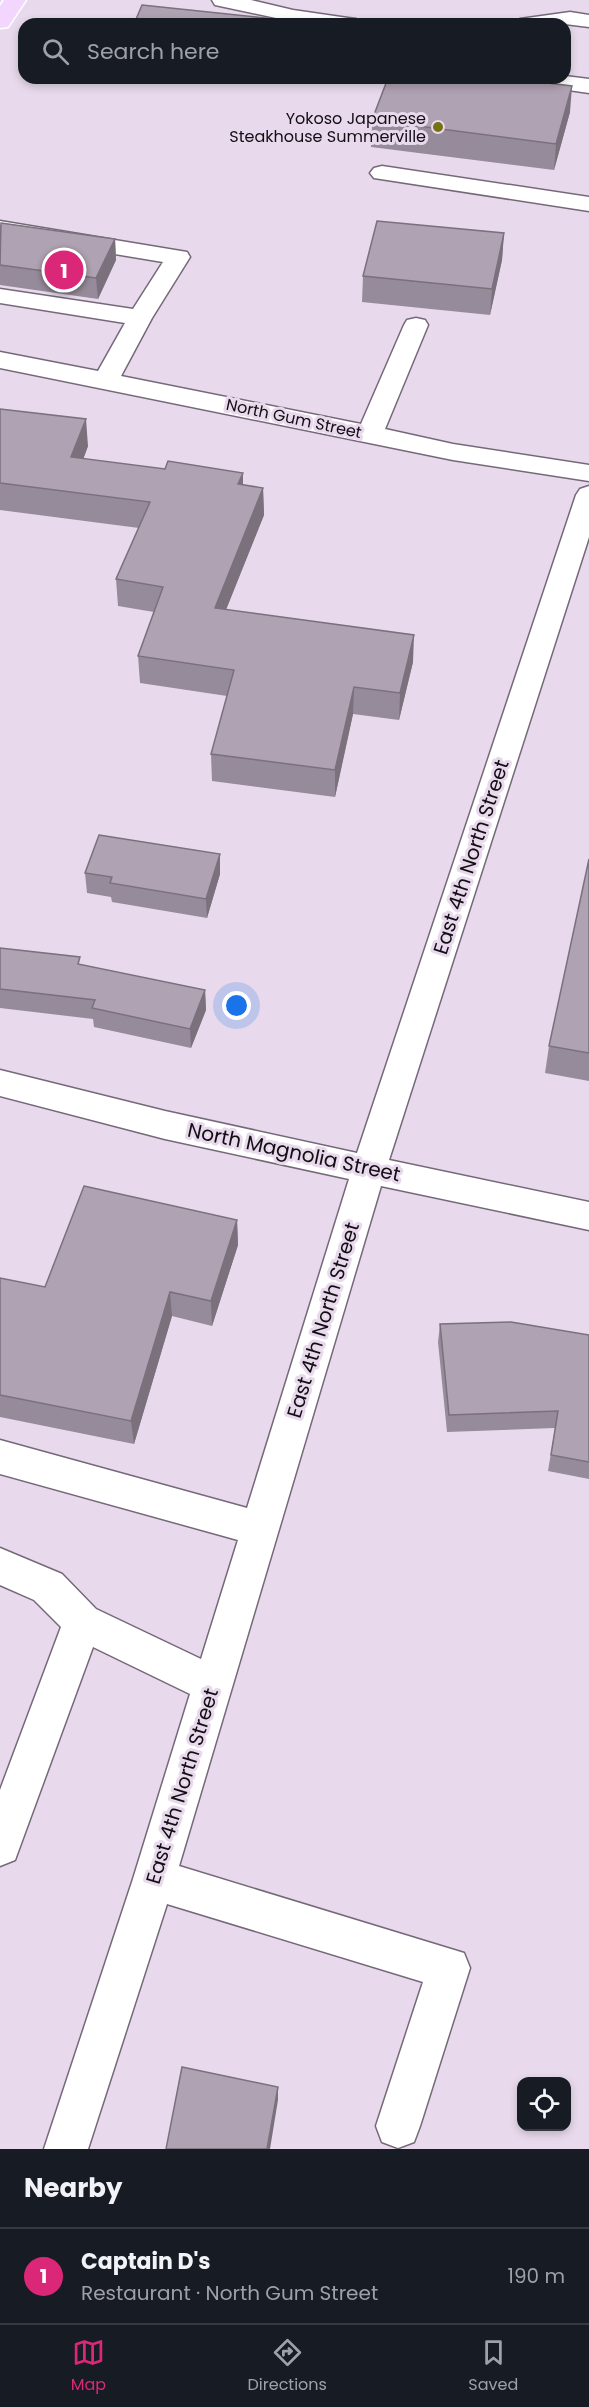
<!DOCTYPE html>
<html lang="en">
<head>
<meta charset="utf-8">
<style>
  :root { --surface:#171b24; --page:#20242c; --text:#f1f3f6; --muted:#9ea1a6; --line:#363941; --accent:#db2777 }
  body { margin:0; font-family:Poppins,sans-serif; background:var(--page); color:var(--text) }
  .controls { position:absolute; right:18px; bottom:18px; display:grid; overflow:hidden; border-radius:12px; box-shadow:0 3px 9px #0003 }
  .controls button { width:54px; height:54px; display:grid; place-items:center; padding:0; border:0; border-bottom:2px solid var(--line); background:var(--surface); color:var(--text); font:30px sans-serif }
  .you { position:absolute; left:237px; top:1006px; width:21px; height:21px; margin:-15px; border:4px solid #fff; border-radius:50%; background:#1a73e8; box-shadow:0 0 0 9px #1a73e833 }
  .badge { display:grid; place-items:center; width:39px; height:39px; border-radius:50%; background:var(--accent); color:#fff; font-size:20px; font-weight:700 }
  .pin { position:absolute; translate:-50% -50%; border:3px solid #fff; box-shadow:0 2px 6px #0006 }
  .list { margin:0; padding:0; list-style:none }
  h2 { display:flex; justify-content:space-between; align-items:center; height:78px; margin:0; padding:0 24px; font-size:26px }
  h2 small { font-size:20px; font-weight:400; color:var(--muted) }
  .list li { display:grid; grid-template-columns:39px 1fr auto; gap:18px; align-items:center; box-sizing:border-box; height:96px; padding:0 24px; border-top:2px solid var(--line) }
  .list b { display:block; font-size:22px; white-space:nowrap }
  .list p { margin:0; font-size:20px; white-space:nowrap; color:var(--muted) }
  .list em { font-size:20px; font-style:normal; color:var(--muted) }
  .icon { flex:none; width:33px; height:33px; fill:none; stroke:currentColor; stroke-width:2; stroke-linecap:round; stroke-linejoin:round }
  .map { position:relative; flex:none; width:589px; height:2149px; overflow:hidden }
  .search { position:absolute; background:var(--surface); box-shadow:0 3px 9px #0003; left:18px; right:18px; top:18px; height:66px; display:flex; align-items:center; gap:15px; box-sizing:border-box; padding:0 21px; border-radius:18px; color:var(--muted); font-size:22px }
  .sheet { height:174px; background:var(--surface) }
  nav { display:flex; justify-content:space-around; align-items:center; box-sizing:border-box; height:84px; border-top:2px solid var(--line); background:var(--surface); font-size:16px; color:var(--muted) }
  nav a { display:grid; justify-items:center; gap:3px }
  nav .on { color:var(--accent) }
  .map>svg:first-child { display:block }
  .lines { fill:none; stroke-linecap:round; stroke-linejoin:round }
  .minor-casing { stroke:#756979; stroke-width:3 }
  .major-casing { stroke:#fff; stroke-width:3 }
  .minor { fill:#fff; fill-rule:evenodd }
  .major { fill:#f3d6fd; fill-rule:evenodd }
  .wall { fill:#968b9a }
  .shaded-wall { fill:#7a717d }
  .building { fill:#afa2b3; stroke:#7a717d; stroke-width:1.5 }
  .poi-dot { fill:#757215; stroke:#e8daec; stroke-width:2 }
  .labels { text-anchor:middle; stroke-width:6; stroke-linejoin:round; paint-order:stroke }
  .far-poi-label { font-size:16px; fill:#130e14; stroke:#e8daec; text-anchor:end }
  .far-street-label { font-size:16px; fill:#130e14; stroke:#e8daec }
  .street-label { font-size:20px; fill:#130e14; stroke:#e8daec }
</style>
</head>
<body>
<div class="map">
<svg width="589" height="2149" viewBox="0 0 589 2149">
  <rect width="100%" height="100%" fill="#e8daec"/>
  <g class="lines">
    <defs>
      <path id="minor" d="M212 0H251L293 10 348 18 356 19 359 24H304L215 5Z
        M570 12 589 15V27L565 24H517L520 19Z
        M565 76 589 79V93L534 85 526 83 523 78H565Z
        M382 166 589 197V211L374 178 370 173 374 168Z
        M0 221 187 252 190 257 152 318 121 376 361 424 404 325 407 320 416 318 425 320 428 325 385 429 453 444 589 465V481L453 460 0 368V352L98 371 125 323 0 303V289L133 309 163 262 0 235Z
        M589 486V537L389 1160 589 1202V1230L381 1186 179 1866 464 1953 470 1968 420 2126 414 2142 398 2148 382 2142 376 2126 423 1982 167 1904 88 2149H44L133 1879 190 1694 93 1647 15 1860 0 1866V1790L61 1627 34 1600 0 1585V1548L62 1574 96 1609 201 1659 238 1540 0 1474V1440L247 1508 349 1179 165 1139 0 1096V1070L165 1111 357 1153 576 495 580 489Z"/>
      <path id="major" d="M4 0H26L8 27 0 28V6Z"/>
    </defs>
    <!-- minor casing -->
    <use href="#minor" class="minor-casing"/>
    <!-- major casing -->
    <use href="#major" class="major-casing"/>
    <!-- minor -->
    <use href="#minor" class="minor"/>
    <!-- major -->
    <use href="#major" class="major"/>
  </g>
  <!-- wall -->
  <path class="wall" d="M230 78H261L260 81Z
    M388 78H552L551 83 570 112 554 170 371 147 372 120Z
    M0 225 115 239 116 260 98 299 0 285Z
    M504 233 502 260 490 315 362 302 363 276Z
    M0 409 88 446 83 459 263 488 264 515 226 609 413 662 399 720 353 714 335 797 212 781 211 754 227 696 140 683 138 656 154 612 118 606 116 579 139 528 0 510Z
    M589 859V1081L545 1073 549 1046Z
    M85 873 220 874 207 918 112 902 111 897 87 893Z
    M0 948 205 990 206 1010 191 1048 94 1027 93 1019 0 1008Z
    M237 1220 238 1245 212 1326 172 1316 134 1444 0 1417V1278L45 1287Z
    M440 1324 589 1335V1479L548 1471 555 1428 447 1432 438 1342Z"/>
  <!-- shaded-wall -->
  <path class="shaded-wall" d="M549 78H552L550 93 548 83Z
    M572 86 570 112 554 170 556 144Z
    M504 233 502 260 490 315 492 289Z
    M115 239 116 260 98 299 96 278Z
    M86 419 88 446 74 485 71 457Z
    M243 473V500L238 484Z
    M263 488 264 515 216 635 215 608Z
    M414 635 413 662 399 720 400 693Z
    M354 687 353 714 335 797V770Z
    M220 854V874L207 918 206 899Z
    M205 990 206 1010 191 1048 190 1029Z
    M237 1220 238 1245 212 1326 211 1301Z
    M170 1292 172 1316 134 1444 131 1421Z
    M278 2087V2100L270 2149H267Z"/>
  <!-- building -->
  <path class="building" d="M142 5 274 19 272 24H134Z
    M388 78H549L548 83 572 86 556 144 372 120Z
    M377 221 504 233 492 289 363 276Z
    M1 223 115 239 96 278 0 265Z
    M0 409 86 419 71 457 165 469 168 461 243 473 238 484 263 488 215 608 414 635 400 693 354 687 335 770 211 754 234 670 138 656 163 587 116 579 150 502 0 483Z
    M99 835 220 854 206 899 110 883 112 877 85 873Z
    M589 859V1053L549 1046Z
    M0 948 80 957 78 964 205 990 190 1029 92 1008 95 1000 0 989Z
    M84 1186 237 1220 211 1301 170 1292 131 1421 0 1395V1278L45 1287Z
    M511 1322 589 1335V1462L551 1455 558 1411 449 1415 440 1324Z
    M182 2067 278 2087 267 2149H166Z"/>
  <!-- markers -->
  <circle class="poi-dot" cx="438" cy="127" r="6"/>
  <g class="labels">
    <!-- far-poi labels -->
    <g class="far-poi-label">
      <text x="426" y="124">Yokoso Japanese<tspan x="426" dy="18">Steakhouse Summerville</tspan></text>
    </g>
    <!-- far-street labels -->
    <g class="far-street-label">
      <text transform="translate(294 418) rotate(12)" y="6">North Gum Street</text>
    </g>
    <!-- street labels -->
    <g class="street-label">
      <text transform="translate(471 857) rotate(-72)" y="7">East 4th North Street</text>
      <text transform="translate(294 1152) rotate(12)" y="7">North Magnolia Street</text>
      <text transform="translate(323 1320) rotate(-73)" y="7">East 4th North Street</text>
      <text transform="translate(182 1786) rotate(-73)" y="7">East 4th North Street</text>
    </g>
  </g>
</svg>
<div class="controls">
<button><svg class="icon" aria-label="locate" viewBox="0 0 24 24"><circle cx="12" cy="12" r="6"/><path d="M12 2v4M12 18v4M2 12h4M18 12h4"/></svg></button>
</div>
<div class="you"></div>
<div class="pin badge" style="left:64px;top:270px">1</div>
<div class="search"><svg class="icon" aria-label="search" viewBox="0 0 24 24"><circle cx="10" cy="10" r="6"/><path d="M15 15l6 6"/></svg>Search here</div>
</div>
<section class="sheet">
<h2>Nearby<small></small></h2>
<ul class="list">
<li><span class="badge">1</span><div><b>Captain D's</b><p>Restaurant · North Gum Street</p></div><em>190 m</em></li>
</ul>
</section>
<nav>
<a class="on"><svg class="icon" aria-label="map" viewBox="0 0 24 24"><path d="M3 6l6-2 6 2 6-2v14l-6 2-6-2-6 2zM9 4v14M15 6v14"/></svg>Map</a>
<a><svg class="icon" aria-label="directions" viewBox="0 0 24 24"><path d="M12 3l9 9-9 9-9-9zM9 14v-3h6M13 9l2 2-2 2"/></svg>Directions</a>
<a><svg class="icon" aria-label="saved" viewBox="0 0 24 24"><path d="M7 4h10v16l-5-4-5 4z"/></svg>Saved</a>
</nav>
</body>
</html>
